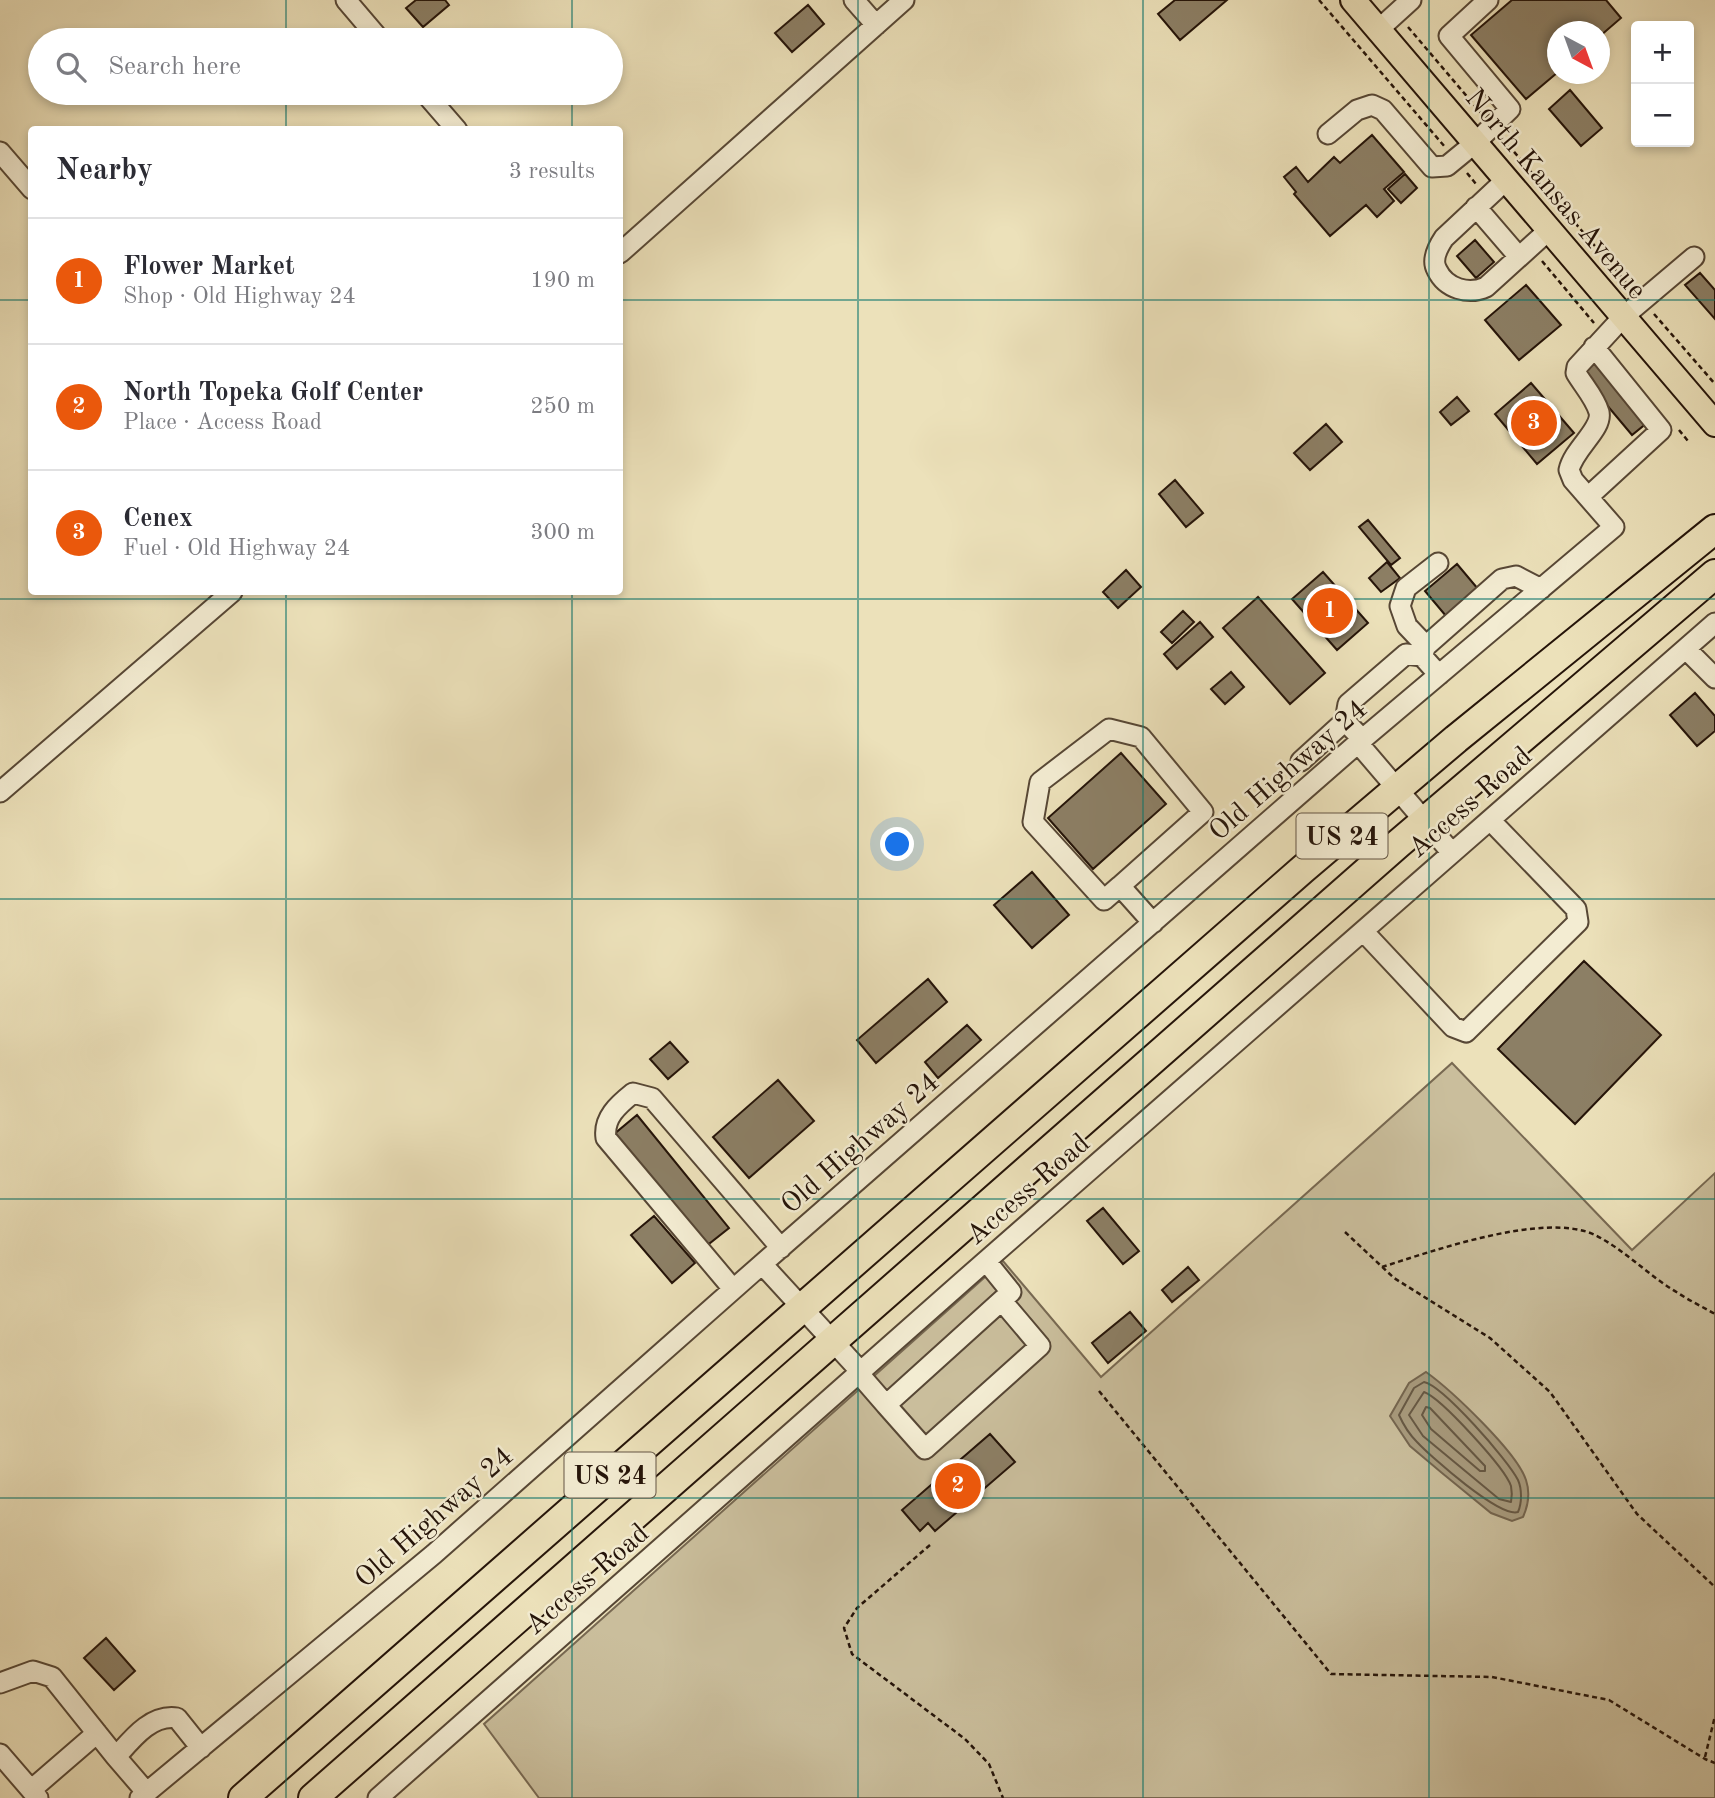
<!DOCTYPE html>
<html lang="en">
<head>
<meta charset="utf-8">
<style>
  :root { --surface:#fff; --page:#f7f7f7; --text:#2b2b33; --muted:#7c7c81; --line:#e1e1e2; --accent:#ea580c }
  body { margin:0; font-family:"Old Standard TT",serif; background:var(--page); color:var(--text) }
  .controls { position:absolute; right:21px; top:21px; display:grid; overflow:hidden; border-radius:7px; box-shadow:0 4px 10px #0003 }
  .controls button { width:63px; height:63px; display:grid; place-items:center; padding:0; border:0; border-bottom:2px solid var(--line); background:var(--surface); color:var(--text); font:35px sans-serif }
  .compass { position:absolute; left:1547px; top:21px; width:63px; height:63px; border-radius:50%; background:var(--surface); box-shadow:0 4px 10px #0003; rotate:139deg }
  .you { position:absolute; left:898px; top:845px; width:24px; height:24px; margin:-18px; border:5px solid #fff; border-radius:50%; background:#1a73e8; box-shadow:0 0 0 10px #1a73e833 }
  .badge { display:grid; place-items:center; width:46px; height:46px; border-radius:50%; background:var(--accent); color:#fff; font-size:23px; font-weight:700 }
  .pin { position:absolute; translate:-50% -50%; border:4px solid #fff; box-shadow:0 2px 7px #0006 }
  .list { margin:0; padding:0; list-style:none }
  h2 { display:flex; justify-content:space-between; align-items:center; height:91px; margin:0; padding:0 28px; font-size:30px }
  h2 small { font-size:23px; font-weight:400; color:var(--muted) }
  .list li { display:grid; grid-template-columns:46px 1fr auto; gap:21px; align-items:center; box-sizing:border-box; height:126px; padding:0 28px; border-top:2px solid var(--line) }
  .list b { display:block; font-size:26px; white-space:nowrap }
  .list p { margin:0; font-size:23px; white-space:nowrap; color:var(--muted) }
  .list em { font-size:23px; font-style:normal; color:var(--muted) }
  .icon { flex:none; width:38px; height:38px; fill:none; stroke:currentColor; stroke-width:2; stroke-linecap:round; stroke-linejoin:round }
  .map { position:relative; flex:none; width:1715px; height:1798px; overflow:hidden }
  .search { position:absolute; background:var(--surface); box-shadow:0 4px 10px #0003; left:28px; top:28px; width:595px; height:77px; display:flex; align-items:center; gap:18px; box-sizing:border-box; padding:0 24px; border-radius:38px; color:var(--muted); font-size:26px }
  .panel { position:absolute; background:var(--surface); box-shadow:0 4px 10px #0003; left:28px; top:126px; width:595px; height:469px; border-radius:7px }
  .map>svg:first-child { display:block }
  .green { fill:#cabe9c; stroke:#786952; stroke-width:2 }
  .water { fill:#a89b7e; stroke:#74654f; stroke-width:2 }
  .lines { fill:none; stroke-linecap:round; stroke-linejoin:round }
  .shore { stroke:#665844; stroke-width:2 }
  .building { fill:#8c7f65; stroke:#251409; stroke-width:2 }
  .minor-casing { stroke:#574735; stroke-width:23 }
  .major-casing { stroke:#251409; stroke-width:28 }
  .highway-casing { stroke:#251409; stroke-width:32 }
  .path { stroke:#251409; stroke-width:2.5; stroke-dasharray:5 3.5; stroke-linecap:butt }
  .minor { stroke:#f3ecd2; stroke-width:19 }
  .major { stroke:#ece1ba; stroke-width:24 }
  .highway { stroke:#ece1ba; stroke-width:28 }
  .grid { fill:none; stroke:#0f766e; stroke-width:2; stroke-opacity:0.55 }
  .labels { text-anchor:middle; stroke-width:5; stroke-linejoin:round; paint-order:stroke }
  .shield { fill:#f3ecd2; stroke:#635545; stroke-width:2 }
  .shield-label { font-size:26px; font-weight:bold; fill:#251409 }
  .street-label { font-size:28px; fill:#251409; stroke:#f3ecd2 }
</style>
</head>
<body>
<div class="map">
<svg width="1715" height="1798" viewBox="0 0 1715 1798">
  <rect width="100%" height="100%" fill="#ece1ba"/>
  <filter id="stains"><feTurbulence type="fractalNoise" baseFrequency=".00286" numOctaves="4"/><feColorMatrix values="0 0 0 0 .2 0 0 0 0 .09 0 0 0 0 .02 0 0 0 .5 -.17"/></filter>
  <radialGradient id="worn" r=".72"><stop offset=".6" stop-color="#630" stop-opacity="0"/><stop offset="1" stop-color="#630" stop-opacity=".3"/></radialGradient>
  <!-- green -->
  <path class="green" d="M1452 1063 1632 1250 1715 1173V1798H539L484 1724 1003 1261 1101 1377Z"/>
  <!-- water -->
  <path class="water" d="M1426 1372C1451 1390 1517 1452 1526 1480 1530 1492 1528 1506 1523 1517L1512 1521 1491 1513 1442 1473 1410 1446 1390 1416 1409 1383Z"/>
  <g class="lines">
    <!-- shore -->
    <path class="shore" d="M1424 1382C1443 1386 1508 1460 1518 1480 1522 1489 1522 1503 1518 1512 1500 1518 1431 1457 1417 1442 1410 1435 1403 1424 1399 1415L1414 1388Z
      M1424 1392C1441 1398 1505 1468 1511 1486 1512 1491 1512 1497 1511 1502L1499 1499 1423 1436 1409 1415Z
      M1426 1407 1430 1408 1485 1466V1471H1480L1431 1429 1422 1415Z"/>
  </g>
  <!-- building -->
  <path class="building" d="M416 0H445L449 5 423 27 406 8Z
    M1175 0H1227L1180 40 1158 14Z
    M1512 0H1606L1621 18 1600 36V32H1558V72L1526 99 1471 35Z
    M808 5 824 24 792 52 775 33Z
    M1570 90 1602 128 1581 146 1549 109Z
    M1372 135 1404 172 1384 189 1394 201 1377 217 1366 205 1330 236 1294 194 1296 192 1284 177 1296 167 1308 182 1334 157 1340 163Z
    M1405 174 1417 188 1401 203 1388 189Z
    M1475 240 1494 262 1476 278 1457 256Z
    M1700 273 1715 290V319L1685 285Z
    M1526 285 1561 325 1519 360 1485 320Z
    M1595 360 1648 422 1632 435 1580 373Z
    M1531 383 1574 433 1537 464 1495 414Z
    M1457 397 1469 411 1451 425 1440 412Z
    M1326 424 1342 442 1310 470 1294 453Z
    M1175 480 1203 513 1186 527 1159 494Z
    M1368 520 1400 558 1391 565 1359 527Z
    M1387 562 1400 578 1381 592 1369 578Z
    M1457 564 1478 589 1446 616 1425 591Z
    M1126 570 1141 587 1118 608 1103 592Z
    M1323 572 1368 623 1337 650 1292 599Z
    M1258 597 1325 673 1290 704 1223 628Z
    M1183 611 1194 622 1172 643 1161 632Z
    M1200 622 1213 637 1177 669 1164 654Z
    M1231 672 1244 687 1225 704 1211 689Z
    M1695 693 1715 716V731L1697 746 1670 715Z
    M1121 753 1166 804 1093 869 1048 818Z
    M1032 872 1069 915 1032 948 994 905Z
    M1584 961 1661 1035 1575 1124 1498 1049Z
    M928 979 947 1002 876 1063 857 1040Z
    M967 1025 981 1040 938 1078 925 1062Z
    M670 1042 688 1062 668 1079 650 1059Z
    M778 1080 814 1121 749 1178 713 1137Z
    M637 1115 729 1228 705 1247 613 1135Z
    M1103 1208 1139 1251 1123 1264 1087 1221Z
    M654 1216 695 1263 672 1283 631 1235Z
    M1188 1267 1199 1280 1172 1302 1162 1290Z
    M1130 1312 1146 1331 1108 1363 1092 1343Z
    M990 1434 1015 1462 935 1531 928 1523 920 1531 902 1510Z
    M106 1638 135 1671 114 1690 84 1658Z"/>
  <g class="lines">
    <defs>
      <path id="minor" d="M346 0 380 40
        M854 0 876 25
        M1378 30 1411 0
        M425 93 457 130
        M1328 134 1357 110 1372 105 1383 110 1432 167 1447 166 1475 143 1510 109 1449 36 1488 0
        M0 152 32 189
        M1506 180 1444 238C1438 247 1431 260 1437 270 1446 289 1469 295 1486 287L1549 230
        M1476 207 1519 257
        M620 253 904 0
        M1588 497 1661 430 1594 347
        M1426 646 1407 626 1400 606 1406 588 1438 563
        M1686 649 1715 678
        M1439 675 1422 656 1426 646 1502 579 1516 576 1541 589
        M1363 740 1345 721 1348 704 1406 654 1422 656
        M1358 743 1452 853
        M1301 761 1345 721
        M0 792 232 592
        M1120 886 1104 900 1033 822 1040 782 1109 729 1141 737 1203 812 1120 886 1153 923
        M1363 931 1453 1027 1466 1032 1578 922 1576 909 1490 820
        M762 1264 862 1373
        M733 1289 606 1138C603 1118 618 1105 633 1093L652 1098 781 1248
        M860 1375 886 1405 1011 1292 986 1261
        M886 1405 925 1449 1040 1346 1002 1301
        M0 1683 33 1671 52 1677 116 1757
        M0 1754 38 1798
        M31 1790 97 1733
        M147 1793 116 1757C132 1739 151 1714 177 1718L201 1748
        M140 1798 434 1554 762 1264 1358 743 1614 527 1573 480 1569 470C1574 448 1603 429 1599 412 1595 398 1583 385 1576 373L1577 367 1623 317 1694 257
        M378 1798 980 1266 1715 623"/>
      <path id="major" d="M1353 0 1715 424"/>
      <path id="highway" d="M243 1798 1303 869 1456 739 1715 529
        M313 1798 1398 844 1715 574"/>
    </defs>
    <!-- minor casing -->
    <use href="#minor" class="minor-casing"/>
    <!-- major casing -->
    <use href="#major" class="major-casing"/>
    <!-- highway casing -->
    <use href="#highway" class="highway-casing"/>
    <!-- path -->
    <path class="path" d="M1319 0 1445 147
      M1408 27 1481 113
      M1503 139 1631 288
      M1467 173 1476 184
      M1542 261 1594 323
      M1654 314 1715 384
      M1679 430 1688 441
      M1345 1232 1394 1278 1490 1338 1550 1392 1637 1514 1715 1587
      M1382 1267C1433 1251 1545 1211 1595 1235 1625 1250 1649 1276 1678 1293 1690 1301 1703 1307 1715 1314
      M1099 1391 1331 1674 1492 1677 1609 1700 1705 1759 1715 1763
      M930 1545 857 1608 844 1628 852 1654 965 1739 989 1764 1003 1798
      M1705 1757 1715 1716"/>
    <!-- minor -->
    <use href="#minor" class="minor"/>
    <!-- major -->
    <use href="#major" class="major"/>
    <!-- highway -->
    <use href="#highway" class="highway"/>
  </g>
  <!-- grid -->
  <path class="grid" d="M286 0V40M572 0V40M858 0V1798M1143 0V1798M1429 0V1798M286 93V130M572 93V130M0 300H32M620 300H1715M286 592V1798M572 592V1798M0 599H1715M0 899H1715M0 1199H1715M0 1498H1715"/>
  <g class="labels">
    <!-- shield labels -->
    <g class="shield">
      <rect x="1296.5" y="813.5" width="91" height="45" rx="5"/>
      <rect x="564.5" y="1452.5" width="91" height="45" rx="5"/>
    </g>
    <g class="shield-label">
      <text x="1342" y="845">US 24</text>
      <text x="610" y="1484">US 24</text>
    </g>
    <!-- street labels -->
    <g class="street-label">
      <text transform="translate(1557 193) rotate(50)" y="10">North Kansas Avenue</text>
      <text transform="translate(1287 769) rotate(-41)" y="10">Old Highway 24</text>
      <text transform="translate(1469 801) rotate(-41)" y="10">Access Road</text>
      <text transform="translate(859 1142) rotate(-41)" y="10">Old Highway 24</text>
      <text transform="translate(1027 1188) rotate(-41)" y="10">Access Road</text>
      <text transform="translate(433 1516) rotate(-41)" y="10">Old Highway 24</text>
      <text transform="translate(586 1578) rotate(-41)" y="10">Access Road</text>
    </g>
  </g>
  <rect width="100%" height="100%" filter="url(#stains)"/>
  <rect width="100%" height="100%" fill="url(#worn)"/>
</svg>
<div class="controls">
<button>+</button>
<button>−</button>
</div>
<svg class="compass" viewBox="-18 -18 36 36"><path d="M0-13l5 13h-10z" fill="#e53935"/><path d="M0 13l5-13h-10z" fill="#7c7c81"/></svg>
<div class="you"></div>
<div class="pin badge" style="left:1330px;top:611px">1</div>
<div class="pin badge" style="left:958px;top:1486px">2</div>
<div class="pin badge" style="left:1534px;top:423px">3</div>
<div class="search"><svg class="icon" aria-label="search" viewBox="0 0 24 24"><circle cx="10" cy="10" r="6"/><path d="M15 15l6 6"/></svg>Search here</div>
<section class="panel">
<h2>Nearby<small>3 results</small></h2>
<ul class="list">
<li><span class="badge">1</span><div><b>Flower Market</b><p>Shop · Old Highway 24</p></div><em>190 m</em></li>
<li><span class="badge">2</span><div><b>North Topeka Golf Center</b><p>Place · Access Road</p></div><em>250 m</em></li>
<li><span class="badge">3</span><div><b>Cenex</b><p>Fuel · Old Highway 24</p></div><em>300 m</em></li>
</ul>
</section>
</div>
</body>
</html>
